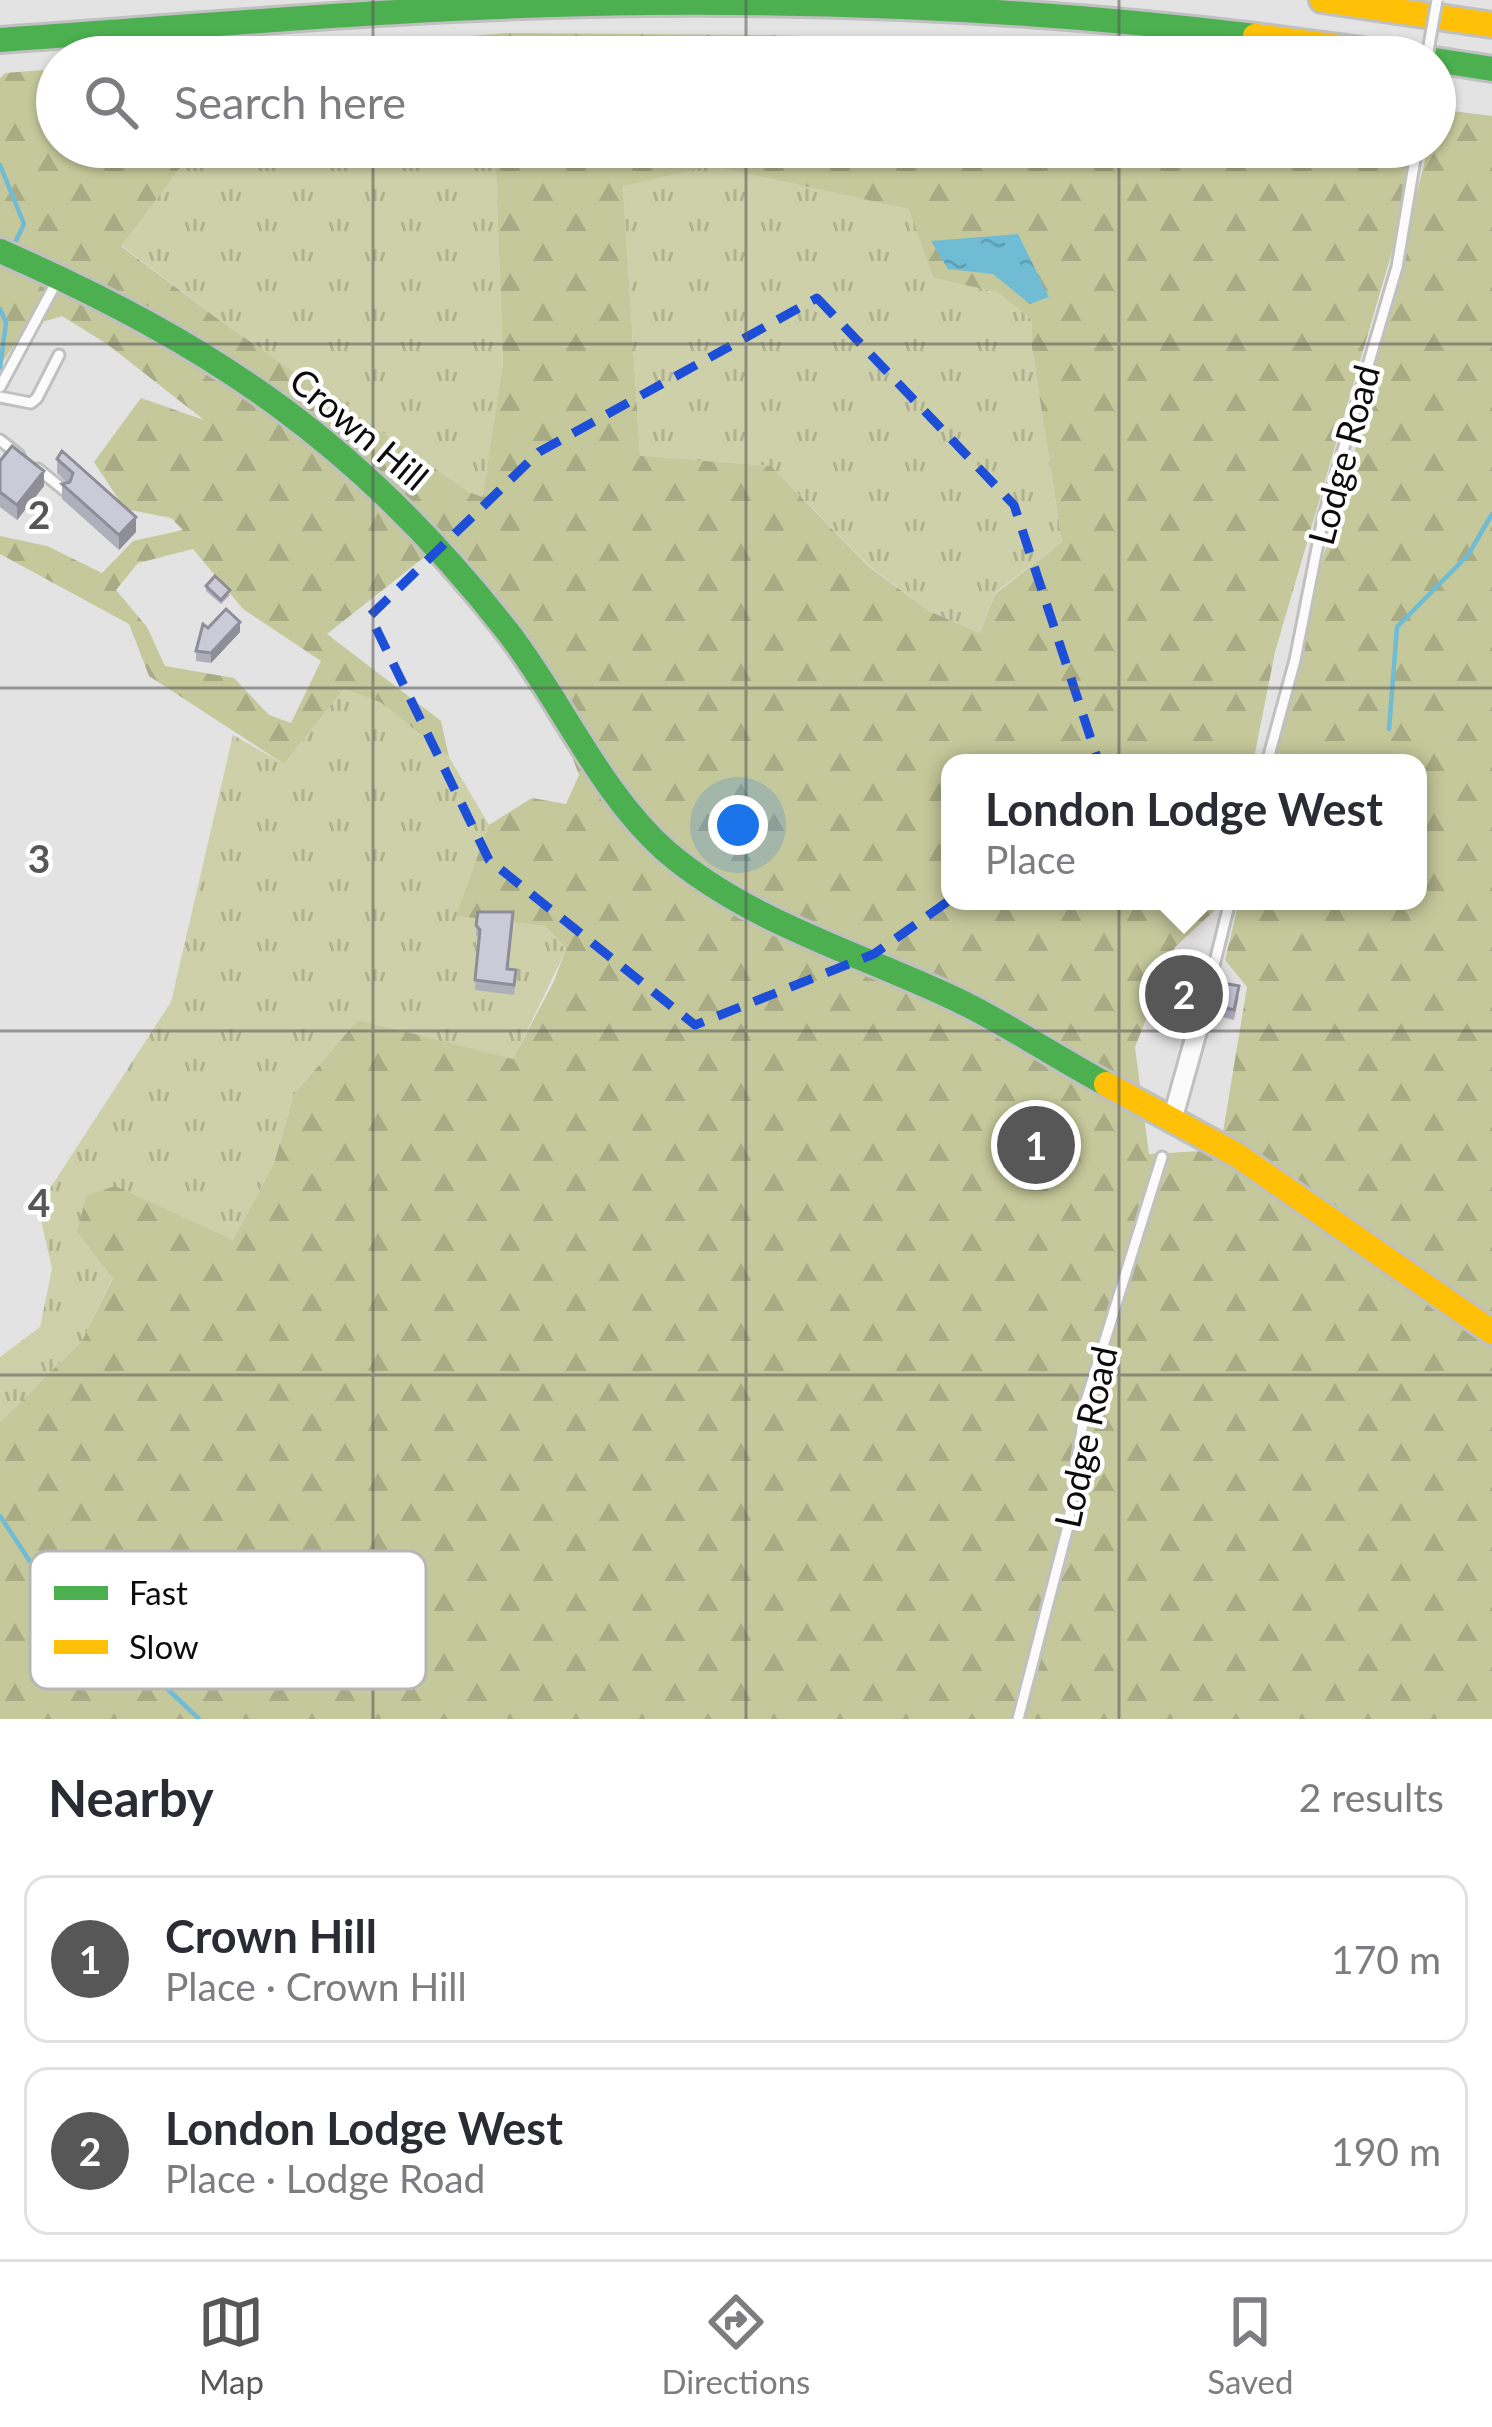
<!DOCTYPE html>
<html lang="en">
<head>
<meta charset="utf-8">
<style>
  :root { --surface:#fff; --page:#f2f2f3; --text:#2b2b33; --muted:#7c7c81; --line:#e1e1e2; --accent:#575758 }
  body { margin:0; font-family:Lato,sans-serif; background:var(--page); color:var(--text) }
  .you { position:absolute; left:738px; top:825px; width:42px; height:42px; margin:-30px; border:9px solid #fff; border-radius:50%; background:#1a73e8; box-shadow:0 0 0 18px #1a73e833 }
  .badge { display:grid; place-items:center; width:78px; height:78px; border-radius:50%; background:var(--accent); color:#fff; font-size:39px; font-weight:700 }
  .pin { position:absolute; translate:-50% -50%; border:6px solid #fff; box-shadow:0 3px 12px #0006 }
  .popup { position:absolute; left:941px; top:754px; width:486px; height:156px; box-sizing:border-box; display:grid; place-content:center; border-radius:24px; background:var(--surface); filter:drop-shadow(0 3px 9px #0005); font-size:39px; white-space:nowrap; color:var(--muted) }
  .popup b { font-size:45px; color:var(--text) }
  .popup::after { content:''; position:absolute; left:50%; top:100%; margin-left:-24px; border:24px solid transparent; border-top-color:var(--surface) }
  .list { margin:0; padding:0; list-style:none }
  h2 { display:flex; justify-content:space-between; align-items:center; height:156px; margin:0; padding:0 48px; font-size:51px }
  h2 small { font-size:39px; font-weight:400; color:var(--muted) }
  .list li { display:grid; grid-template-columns:78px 1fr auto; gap:36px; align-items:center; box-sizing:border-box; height:168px; margin:0 24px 24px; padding:0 24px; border:3px solid var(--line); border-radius:24px }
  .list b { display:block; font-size:45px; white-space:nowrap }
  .list p { margin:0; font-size:39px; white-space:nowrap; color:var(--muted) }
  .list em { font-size:39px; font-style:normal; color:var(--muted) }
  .icon { flex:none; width:66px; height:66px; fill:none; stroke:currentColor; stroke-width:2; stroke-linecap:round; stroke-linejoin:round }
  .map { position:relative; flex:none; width:1492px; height:1719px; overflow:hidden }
  .search { position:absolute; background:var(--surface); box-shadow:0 3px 9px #0004; left:36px; right:36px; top:36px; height:132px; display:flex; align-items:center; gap:30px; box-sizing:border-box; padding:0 42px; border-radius:66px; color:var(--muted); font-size:45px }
  .sheet { height:540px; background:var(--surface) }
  nav { display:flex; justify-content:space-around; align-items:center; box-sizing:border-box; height:168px; border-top:3px solid var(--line); background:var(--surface); font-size:33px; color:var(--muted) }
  nav a { display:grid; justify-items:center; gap:6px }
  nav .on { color:var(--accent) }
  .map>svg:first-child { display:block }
  .grass { fill:url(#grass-tufts) }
  .forest { fill:url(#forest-firs); fill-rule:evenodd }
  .water { fill:url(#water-ripples) }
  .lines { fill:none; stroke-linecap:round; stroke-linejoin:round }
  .stream { stroke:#70bcd5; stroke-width:4.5 }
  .lane-casing { stroke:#c0c0c1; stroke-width:15 }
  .street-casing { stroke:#c0c0c1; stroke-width:24 }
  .fast-casing { stroke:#c0c0c1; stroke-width:30 }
  .slow-casing { stroke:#c0c0c1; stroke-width:30 }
  .lane { stroke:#fbfbfb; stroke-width:9 }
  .street { stroke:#fbfbfb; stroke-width:18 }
  .fast { stroke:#4caf50; stroke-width:24 }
  .slow { stroke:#ffc107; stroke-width:24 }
  .lane-bridge-casing { stroke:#c0c0c1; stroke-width:15; stroke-linecap:butt }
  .lane-bridge { stroke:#fbfbfb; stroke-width:9 }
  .wall { fill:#afaebb }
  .shaded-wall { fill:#8e8d98 }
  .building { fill:#cbcad9; stroke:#8e8d98; stroke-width:3 }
  .marked { fill:none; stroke:#1d4ed8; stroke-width:9; stroke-dasharray:24 15; stroke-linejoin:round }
  .grid { fill:none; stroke:#575758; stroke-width:3; stroke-opacity:0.55 }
  .labels { text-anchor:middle; stroke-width:9; stroke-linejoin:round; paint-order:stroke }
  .street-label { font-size:36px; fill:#0c0c0d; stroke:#fff }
  .key { fill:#fff; stroke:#b6b6b6; stroke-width:3 }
  .key-label { font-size:33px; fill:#0c0c0d }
  .grid-label { font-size:39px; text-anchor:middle; font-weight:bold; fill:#575758; stroke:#fff; stroke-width:9; stroke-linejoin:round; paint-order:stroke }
</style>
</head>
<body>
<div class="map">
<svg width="1492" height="1719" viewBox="0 0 1492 1719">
  <defs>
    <pattern id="grass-tufts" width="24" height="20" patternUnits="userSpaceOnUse" patternTransform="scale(3)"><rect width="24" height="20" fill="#cdd0a8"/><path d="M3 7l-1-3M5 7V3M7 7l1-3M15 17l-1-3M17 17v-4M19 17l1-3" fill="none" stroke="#afb18f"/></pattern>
    <pattern id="forest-firs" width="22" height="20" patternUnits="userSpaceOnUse" patternTransform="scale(3)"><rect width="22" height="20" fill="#c5c89a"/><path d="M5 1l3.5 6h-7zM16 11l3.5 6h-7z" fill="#a8ab84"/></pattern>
    <pattern id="water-ripples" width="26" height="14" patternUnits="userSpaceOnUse" patternTransform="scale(3)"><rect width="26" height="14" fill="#70bcd5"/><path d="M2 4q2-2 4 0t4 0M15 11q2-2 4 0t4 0" fill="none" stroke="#60a0b6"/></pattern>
  </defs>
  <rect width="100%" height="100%" fill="#e3e3e4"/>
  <!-- grass -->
  <path class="grass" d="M776 35 1079 45 1209 57H816Z
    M196 147H495L503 363 484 497 469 492 219 320 121 245Z
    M711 166 910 209 933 278 997 292 1032 320V348L1062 542 995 593 980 633 929 611 868 565 771 466 640 457 623 185Z
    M344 689 380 702 449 757 489 825 457 916 545 926 566 950 513 1060 358 1020 294 1094 274 1163 233 1240 211 1232H77L113 1277 82 1341 0 1422V1357L40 1327 52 1269 38 1207 171 1002 233 735 284 764Z"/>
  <!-- forest -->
  <path class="forest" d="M507 33 776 35 816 57H205Z
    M57 69V147H196L121 246 219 320 469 492 483 497 503 363 495 147H978L1091 151 1103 147H1413L1410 190 1275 652 1253 763H950V901H1225L1175 947 1135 1047 1149 1154 1220 1150 1247 987 1225 960 1239 901H1418V763H1271L1292 655 1349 475 1428 147H1435L1437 109 1492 116V1719H0V1422L82 1341 113 1278 77 1232 86 1196 115 1186 233 1240 274 1163 294 1094 358 1020 513 1059 554 981 566 949 545 926 456 916 489 825 532 798 566 804 579 775 544 683 437 547 327 634 441 721 449 757 380 702 344 689 284 764 149 676 129 624 0 554V536L47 546 102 573 133 541 183 530 171 518 125 509 94 462 141 398 204 420 107 344 62 316 26 327 0 366V78L5 73ZM711 166 909 209 933 278 997 292 1032 320V348L1062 542 995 594 980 633 929 611 868 566 771 466 640 456 623 186ZM193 549 243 609 321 661 291 723 269 715 234 678 165 666 147 627 116 590 138 563Z"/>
  <!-- water -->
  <path class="water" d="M1018 234 1049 297 1030 304 993 274 948 269 931 241Z"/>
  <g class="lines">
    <!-- stream -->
    <path class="stream" d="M0 165 24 224 12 249
      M0 309 6 323 0 368
      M1389 729 1397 627 1468 555 1492 514
      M0 1516 68 1619 116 1667 157 1679 199 1719"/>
    <defs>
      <path id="lane" d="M0 387 57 281
        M0 397 31 403 37 398 59 355
        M0 440 19 455
        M38 469 64 490
        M1267 763 1295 660 1323 518 1397 267 1417 147
        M1204 1006 1230 901
        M1018 1719 1068 1526 1086 1401 1162 1157"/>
      <path id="street" d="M1173 1117 1204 1006"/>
      <path id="fast" d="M0 40C215 25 430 5 646 3 849 1 1053 11 1255 36
        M1435 60 1492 69
        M0 251C216 346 362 445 508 632 562 702 600 793 667 852 746 919 848 950 940 992 999 1018 1050 1054 1106 1084"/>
      <path id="slow" d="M1322 0 1492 25
        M1255 36 1415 57
        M1106 1084 1237 1155 1492 1332"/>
    </defs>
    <!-- lane casing -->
    <use href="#lane" class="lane-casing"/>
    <!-- street casing -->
    <use href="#street" class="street-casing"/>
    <!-- fast casing -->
    <use href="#fast" class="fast-casing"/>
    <!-- slow casing -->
    <use href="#slow" class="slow-casing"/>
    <!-- lane -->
    <use href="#lane" class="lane"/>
    <!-- street -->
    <use href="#street" class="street"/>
    <!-- fast -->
    <use href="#fast" class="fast"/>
    <!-- slow -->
    <use href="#slow" class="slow"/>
    <defs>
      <path id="lane-bridge" d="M1427 57 1437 0"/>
    </defs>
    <!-- lane-bridge casing -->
    <use href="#lane-bridge" class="lane-bridge-casing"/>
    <!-- lane-bridge -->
    <use href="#lane-bridge" class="lane-bridge"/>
  </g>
  <!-- wall -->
  <path class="wall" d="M57 459 136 532 119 550 62 499V484L67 483 57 473Z
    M0 461 44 486 17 520 0 507Z
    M206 586 230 595 221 604 206 591Z
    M208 628 240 632 211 663 196 661V651Z
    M478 912 513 922 508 969 516 980 514 995 475 990 479 938 476 935Z
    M1195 986 1190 1007 1173 1003V993Z
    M1239 996 1234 1020 1218 1016V1006Z"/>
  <!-- shaded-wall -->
  <path class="shaded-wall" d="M44 471V486L17 520V505Z
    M136 517V532L119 550V535Z
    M240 622V632L211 663V653Z"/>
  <!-- building -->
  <path class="building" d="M12 446 44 471 17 505 0 492V461Z
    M62 451 136 517 119 535 62 484 70 482 73 473 57 459Z
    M215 576 230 590 221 600 206 586Z
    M226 609 240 622 211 653 196 651 203 624 208 628Z
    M478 912H513L507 969 516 970 514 985 475 980 480 930 476 925Z
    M1177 972 1195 976 1190 997 1173 993Z
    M1223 983 1239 986 1234 1010 1218 1006Z"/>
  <!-- marked area -->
  <path class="marked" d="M817 298 1014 505 1107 788 874 954 695 1025 489 860 370 616 539 452Z"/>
  <!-- grid -->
  <path class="grid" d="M373 0V57M746 0V57M1119 0V57M373 147V1719M746 147V1719M1119 147V1719M0 344H1492M0 688H1492M0 1031H1492M0 1375H1492"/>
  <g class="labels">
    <!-- street labels -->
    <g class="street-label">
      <text transform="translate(359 429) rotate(40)" y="13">Crown Hill</text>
      <text transform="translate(1344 455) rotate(-75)" y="13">Lodge Road</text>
      <text transform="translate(1086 1437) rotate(-78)" y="13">Lodge Road</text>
    </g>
  </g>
  <!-- legend -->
  <rect x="30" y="1551" width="396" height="138" rx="18" class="key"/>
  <rect x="54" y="1586" width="54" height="14" fill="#4caf50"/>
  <rect x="54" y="1640" width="54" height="14" fill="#ffc107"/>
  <g class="key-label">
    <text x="129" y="1605">Fast</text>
    <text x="129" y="1659">Slow</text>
  </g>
  <g class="grid-label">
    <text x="39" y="529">2</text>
    <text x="39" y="873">3</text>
    <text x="39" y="1217">4</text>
  </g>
</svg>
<div class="you"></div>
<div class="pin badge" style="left:1036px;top:1145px">1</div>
<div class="pin badge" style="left:1184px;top:994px">2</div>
<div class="popup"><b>London Lodge West</b>Place</div>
<div class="search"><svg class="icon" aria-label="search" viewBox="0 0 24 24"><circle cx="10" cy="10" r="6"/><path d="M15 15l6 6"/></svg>Search here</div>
</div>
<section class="sheet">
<h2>Nearby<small>2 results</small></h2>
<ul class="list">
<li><span class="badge">1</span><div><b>Crown Hill</b><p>Place · Crown Hill</p></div><em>170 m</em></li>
<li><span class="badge">2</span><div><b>London Lodge West</b><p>Place · Lodge Road</p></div><em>190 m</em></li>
</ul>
</section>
<nav>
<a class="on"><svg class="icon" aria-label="map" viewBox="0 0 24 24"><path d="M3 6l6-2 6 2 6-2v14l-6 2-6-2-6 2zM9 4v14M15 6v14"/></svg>Map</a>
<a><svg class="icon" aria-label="directions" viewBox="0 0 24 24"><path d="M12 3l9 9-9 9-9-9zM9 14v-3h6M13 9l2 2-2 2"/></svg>Directions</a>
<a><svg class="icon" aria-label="saved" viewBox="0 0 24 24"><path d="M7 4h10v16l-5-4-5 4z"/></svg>Saved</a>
</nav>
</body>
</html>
